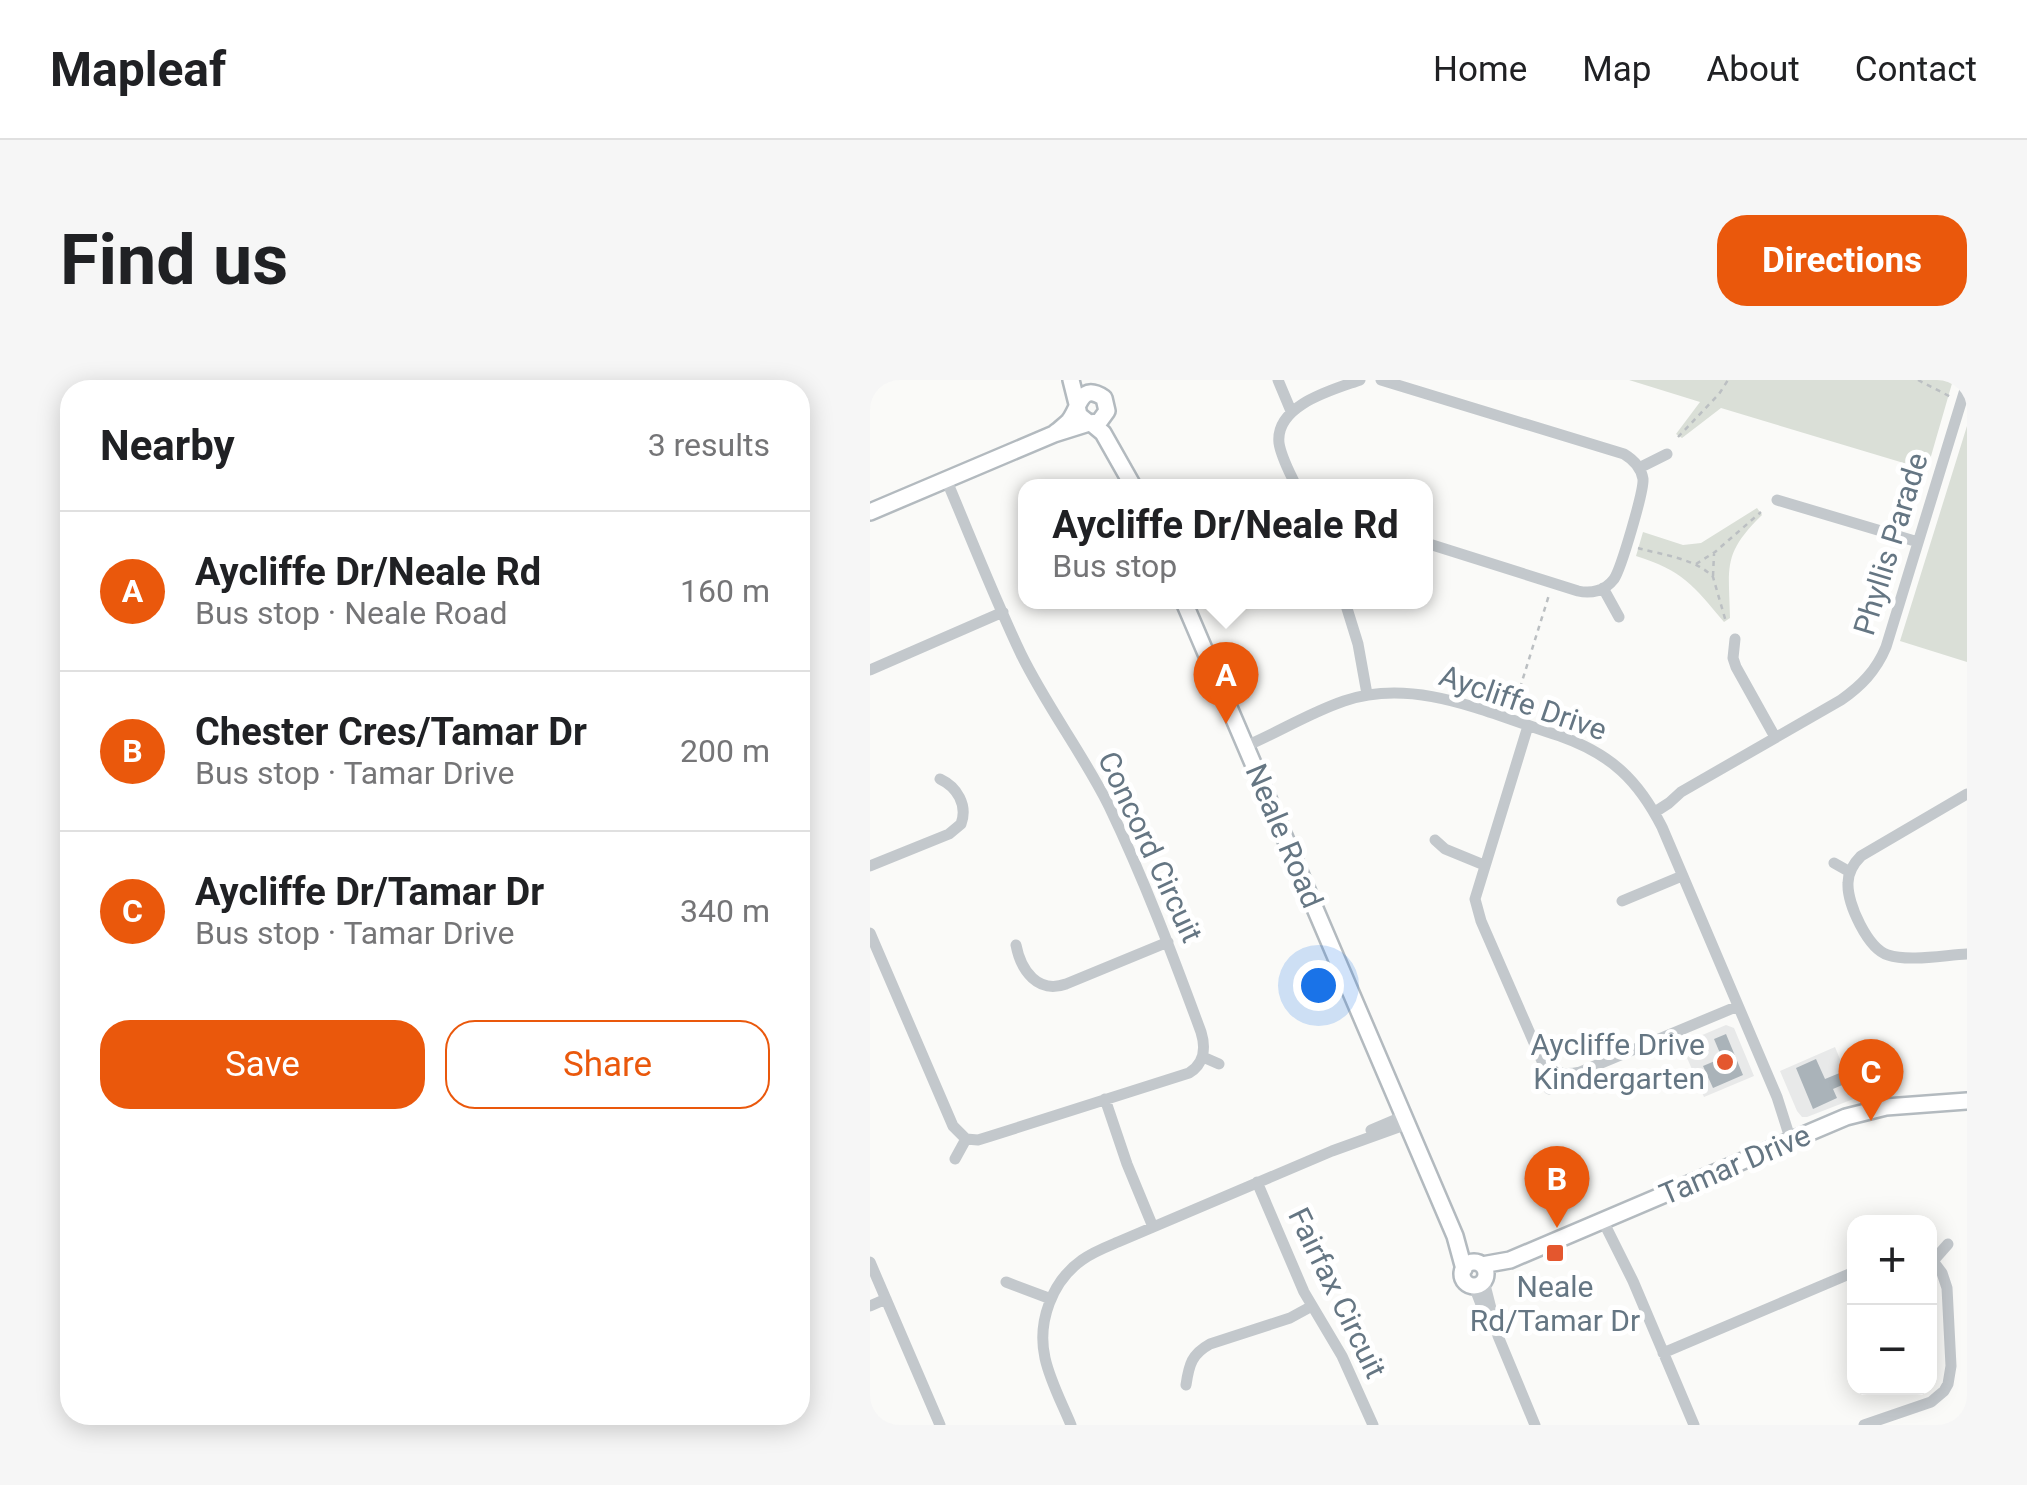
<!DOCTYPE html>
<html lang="en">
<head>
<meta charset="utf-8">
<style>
  :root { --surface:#fff; --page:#f6f6f6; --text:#202124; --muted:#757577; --line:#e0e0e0; --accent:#ea580c }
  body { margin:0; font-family:Roboto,sans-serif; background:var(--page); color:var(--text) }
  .controls { position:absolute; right:30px; bottom:30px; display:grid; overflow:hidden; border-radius:20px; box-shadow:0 5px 25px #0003 }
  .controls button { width:90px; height:90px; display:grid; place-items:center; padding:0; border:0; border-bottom:2px solid var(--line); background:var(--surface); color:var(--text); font:50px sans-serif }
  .you { position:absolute; left:448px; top:605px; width:35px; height:35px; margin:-25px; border:8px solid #fff; border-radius:50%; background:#1a73e8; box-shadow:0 0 0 15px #1a73e833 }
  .badge { display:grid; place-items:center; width:65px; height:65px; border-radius:50%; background:var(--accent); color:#fff; font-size:32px; font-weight:700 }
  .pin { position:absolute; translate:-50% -82px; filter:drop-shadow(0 2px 5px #0008) }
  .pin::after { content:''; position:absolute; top:52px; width:35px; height:30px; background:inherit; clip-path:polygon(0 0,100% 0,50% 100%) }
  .popup { position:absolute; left:148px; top:99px; width:415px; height:130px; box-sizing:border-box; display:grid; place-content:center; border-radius:20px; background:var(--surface); filter:drop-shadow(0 2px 8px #0005); font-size:32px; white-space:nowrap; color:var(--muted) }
  .popup b { font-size:38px; color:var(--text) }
  .popup::after { content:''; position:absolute; left:50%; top:100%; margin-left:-20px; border:20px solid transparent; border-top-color:var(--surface) }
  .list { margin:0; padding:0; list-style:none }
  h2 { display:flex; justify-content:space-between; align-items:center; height:130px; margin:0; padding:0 40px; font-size:42px }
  h2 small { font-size:32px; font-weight:400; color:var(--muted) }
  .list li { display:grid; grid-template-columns:65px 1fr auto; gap:30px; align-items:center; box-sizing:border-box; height:160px; padding:0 40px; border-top:2px solid var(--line) }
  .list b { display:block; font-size:38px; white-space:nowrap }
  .list p { margin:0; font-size:32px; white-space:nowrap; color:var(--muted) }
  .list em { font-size:32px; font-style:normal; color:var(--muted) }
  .actions { display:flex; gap:20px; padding:30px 40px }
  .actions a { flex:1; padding:22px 0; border:2px solid var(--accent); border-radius:30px; text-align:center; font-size:35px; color:var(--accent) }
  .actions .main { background:var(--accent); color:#fff }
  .map { position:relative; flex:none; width:1097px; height:1045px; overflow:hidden; border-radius:30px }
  header { display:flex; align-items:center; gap:60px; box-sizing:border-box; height:140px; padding:0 50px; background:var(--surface); border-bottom:2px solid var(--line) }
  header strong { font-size:48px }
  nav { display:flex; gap:55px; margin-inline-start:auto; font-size:35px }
  .intro { display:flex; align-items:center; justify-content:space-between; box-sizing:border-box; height:240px; padding:0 60px }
  h1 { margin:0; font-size:70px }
  .button { padding:25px 45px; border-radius:30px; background:var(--accent); color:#fff; font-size:35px; font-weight:700 }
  main { display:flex; gap:60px; padding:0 60px }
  aside { flex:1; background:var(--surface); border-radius:30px; box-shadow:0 5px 25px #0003 }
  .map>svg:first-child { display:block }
  .built { fill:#e8e9e9 }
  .green { fill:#dadfd7 }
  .building { fill:#aab3b9 }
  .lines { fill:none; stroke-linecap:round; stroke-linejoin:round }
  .secondary-casing { stroke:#b3babf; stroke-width:20 }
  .path { stroke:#bbbfc2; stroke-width:2.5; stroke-dasharray:5 5; stroke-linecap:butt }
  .street { stroke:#c3c8cc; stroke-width:11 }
  .secondary { stroke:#fff; stroke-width:15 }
  .poi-dot { fill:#e4572e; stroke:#fff; stroke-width:4 }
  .labels { text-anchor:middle; stroke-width:10; stroke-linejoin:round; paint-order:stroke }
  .street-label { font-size:30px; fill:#657683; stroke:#fff }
  .poi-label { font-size:30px; fill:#657683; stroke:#fff; text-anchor:end }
</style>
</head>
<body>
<header>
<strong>Mapleaf</strong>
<nav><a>Home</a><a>Map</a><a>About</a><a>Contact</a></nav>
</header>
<div class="intro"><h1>Find us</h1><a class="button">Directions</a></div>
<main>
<aside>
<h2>Nearby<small>3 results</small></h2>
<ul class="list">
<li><span class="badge">A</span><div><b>Aycliffe Dr/Neale Rd</b><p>Bus stop · Neale Road</p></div><em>160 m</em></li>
<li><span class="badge">B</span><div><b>Chester Cres/Tamar Dr</b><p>Bus stop · Tamar Drive</p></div><em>200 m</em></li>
<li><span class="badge">C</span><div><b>Aycliffe Dr/Tamar Dr</b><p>Bus stop · Tamar Drive</p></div><em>340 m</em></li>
</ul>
<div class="actions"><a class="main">Save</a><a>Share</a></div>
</aside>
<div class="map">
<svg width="1097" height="1045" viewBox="0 0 1097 1045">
  <rect width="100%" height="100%" fill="#fafaf8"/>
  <!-- built -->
  <path class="built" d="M856 645 864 648 884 696 834 717 811 664Z
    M965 667 986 718 937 737H932L927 731 910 691Z"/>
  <!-- green -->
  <path class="green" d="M759 0H1083L1057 90 851 28 812 58 806 54 830 22Z
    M1097 46V282L1030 261Z
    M887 128 892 135C852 174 859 187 860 238L854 242C824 206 812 190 766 176L773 152 813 165 831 163Z"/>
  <!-- building -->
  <path class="building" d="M856 654 873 695 843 708 833 686 852 678 844 659Z
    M946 679 955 699 972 692 977 703 963 709 967 718 943 729 926 688Z"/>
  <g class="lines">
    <defs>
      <path id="secondary" d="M201 0 207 24
        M221 43 233 53 263 106
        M186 52C188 51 197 43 199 41 210 27 210 2 234 18L237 31 229 42 219 43 209 35 207 26
        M0 132 184 54 219 43
        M314 222 585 856 594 889
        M592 894a12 12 0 1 1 24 0a12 12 0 1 1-24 0Z
        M612 885 640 880 976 737 1016 727 1097 721"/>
    </defs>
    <!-- secondary casing -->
    <use href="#secondary" class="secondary-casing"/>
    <!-- path -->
    <path class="path" d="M1048 0 1081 17
      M808 57 849 14 858 0
      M768 168C792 175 825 178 843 197L856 242
      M826 184 845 172 891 132
      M843 196 844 174
      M644 327 679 215"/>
    <!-- street -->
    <path class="street" d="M408 0 421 31
      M511 0 754 74C764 80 771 87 773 99 774 111 751 189 744 199 735 211 721 214 708 211L556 163
      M769 88 797 74
      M426 106C420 93 411 77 409 63 405 25 462 10 490 0
      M907 120 1048 162
      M733 208 749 237
      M475 222 488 264 497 314
      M865 259 863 278 866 287 905 357
      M0 290 133 232
      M658 346 605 519 611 541 672 681C684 693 693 696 710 692L868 626
      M376 366C409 352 439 333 474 321 546 296 622 335 690 356 741 374 768 400 792 447L907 717 921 761
      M1097 414 991 476C984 483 978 492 978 503 977 524 998 569 1018 575 1039 582 1075 575 1097 574
      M785 432 799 423 811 412 971 320C991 306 1006 291 1016 267L1097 3
      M565 460 575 469 614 485
      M964 483 980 492
      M0 486 79 454 91 444C98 425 87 407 70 399
      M752 521 812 496
      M0 553 83 746 96 759 108 760 121 756 319 693C334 684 336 668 331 652 303 576 274 499 239 426 213 374 177 327 151 274 124 217 101 158 76 99
      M146 565C151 591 168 614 196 604L298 562
      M333 677 349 684
      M679 709 686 693
      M235 719 257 784 283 847
      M501 750 534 736
      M85 779 96 759
      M387 802 434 912 472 976 503 1045
      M733 841 763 901 824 1045
      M1063 881 1078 864
      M0 882 70 1045
      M614 901 628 956 665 1045
      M136 902 181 919
      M604 906 617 940
      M0 926 16 919
      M793 973 984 892
      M316 1005C319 984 322 974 340 964L420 938 442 926
      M201 1045C192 1023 180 1001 175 978 167 942 182 901 212 880 223 872 236 867 248 862L462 771 537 744
      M994 1045 1061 1022 1074 1011 1078 1004 1081 986 1077 908 1072 893 1060 877"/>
    <!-- secondary -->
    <use href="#secondary" class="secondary"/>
  </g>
  <!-- markers -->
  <g class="poi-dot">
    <circle cx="855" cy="682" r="10"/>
    <rect x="675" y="863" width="20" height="20" rx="5"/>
  </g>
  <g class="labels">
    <!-- street labels -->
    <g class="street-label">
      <text transform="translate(1021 164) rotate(-73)" y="10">Phyllis Parade</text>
      <text transform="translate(653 323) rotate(19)" y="10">Aycliffe Drive</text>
      <text transform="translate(414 456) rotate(67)" y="10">Neale Road</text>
      <text transform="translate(280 467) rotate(65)" y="10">Concord Circuit</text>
      <text transform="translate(865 785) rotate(-23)" y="10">Tamar Drive</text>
      <text transform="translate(467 913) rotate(64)" y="10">Fairfax Circuit</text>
    </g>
    <!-- poi labels -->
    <g class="poi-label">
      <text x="835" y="675">Aycliffe Drive<tspan x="835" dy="34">Kindergarten</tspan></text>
      <text x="685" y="917" text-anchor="middle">Neale<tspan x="685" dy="34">Rd/Tamar Dr</tspan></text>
    </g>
  </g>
</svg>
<div class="controls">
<button>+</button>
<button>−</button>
</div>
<div class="you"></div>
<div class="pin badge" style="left:356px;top:344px">A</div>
<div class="popup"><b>Aycliffe Dr/Neale Rd</b>Bus stop</div>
<div class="pin badge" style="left:687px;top:848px">B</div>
<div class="pin badge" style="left:1001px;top:741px">C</div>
</div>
</main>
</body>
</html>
